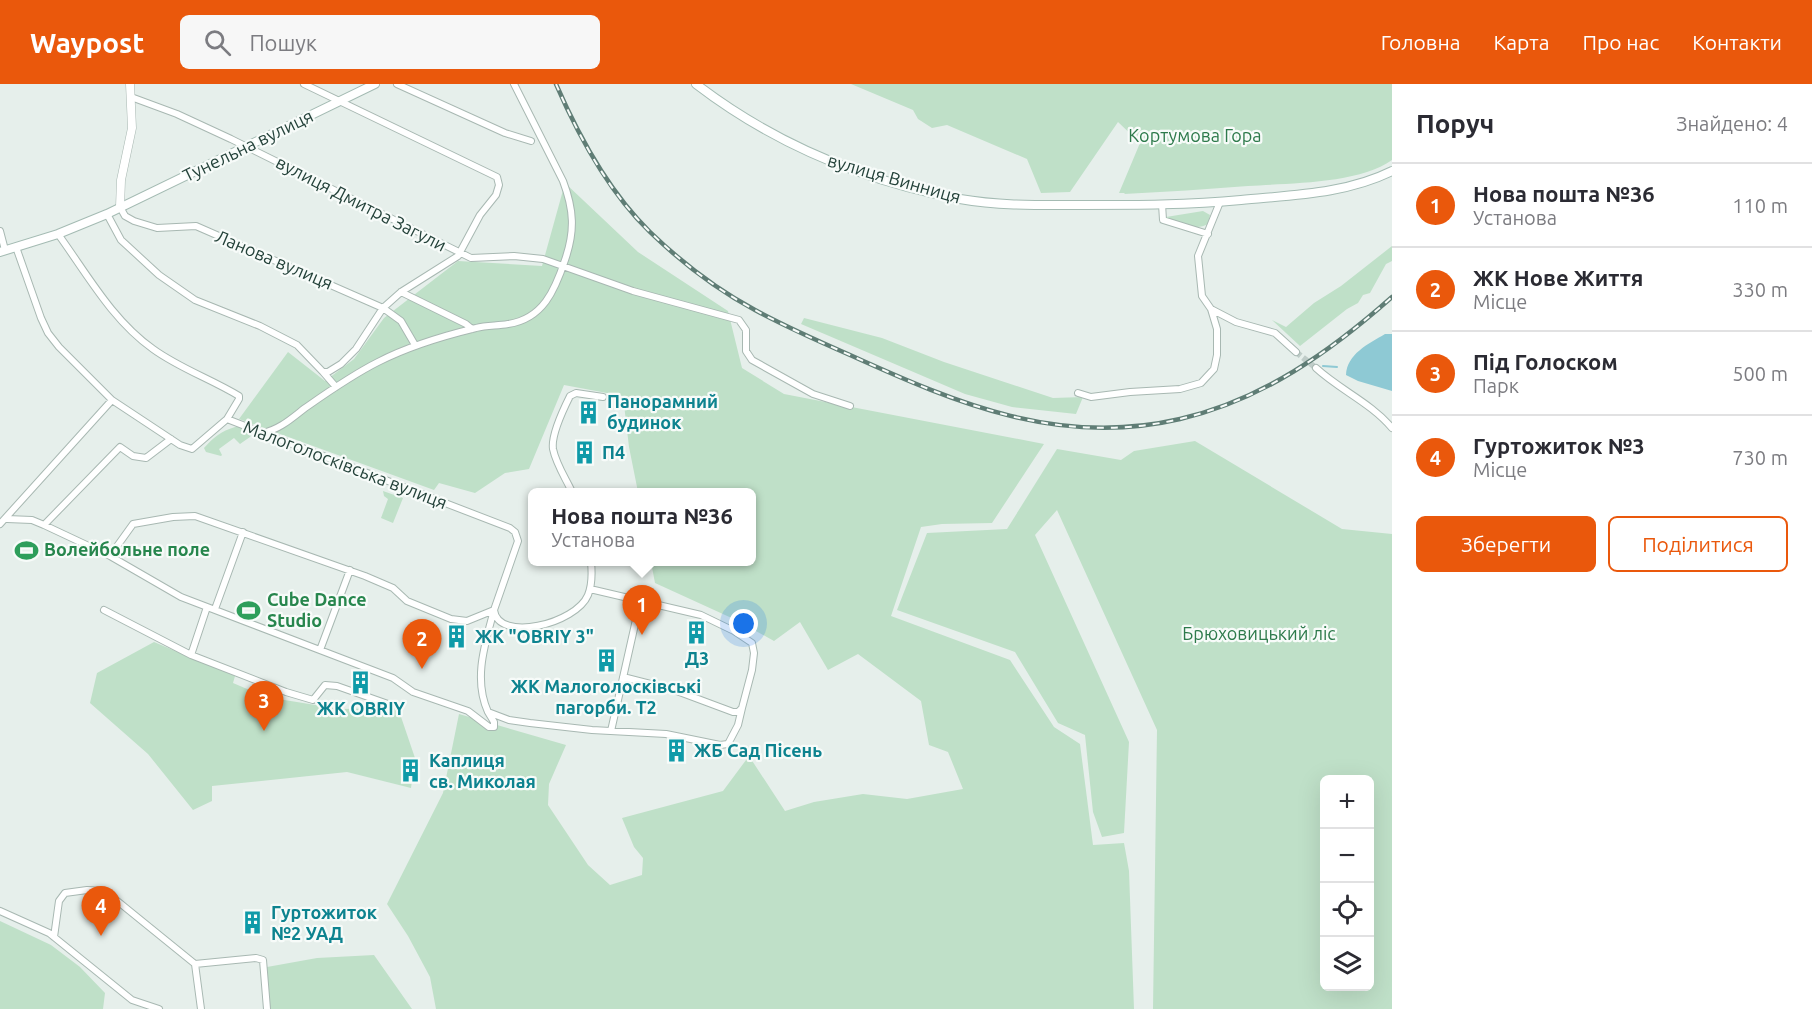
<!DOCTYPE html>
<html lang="uk">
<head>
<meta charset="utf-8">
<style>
  :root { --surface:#fff; --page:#f7f7f7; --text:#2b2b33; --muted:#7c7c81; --line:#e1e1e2; --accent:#ea580c }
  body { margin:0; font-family:Ubuntu,sans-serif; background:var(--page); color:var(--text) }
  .controls { position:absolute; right:18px; bottom:18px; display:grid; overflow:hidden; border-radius:9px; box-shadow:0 6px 24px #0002 }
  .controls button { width:54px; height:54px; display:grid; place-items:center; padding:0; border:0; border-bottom:2px solid var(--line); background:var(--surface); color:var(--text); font:30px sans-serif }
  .you { position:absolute; left:744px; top:540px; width:21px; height:21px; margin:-15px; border:4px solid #fff; border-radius:50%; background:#1a73e8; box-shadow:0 0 0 9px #1a73e833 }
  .badge { display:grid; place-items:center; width:39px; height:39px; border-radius:50%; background:var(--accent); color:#fff; font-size:20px; font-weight:700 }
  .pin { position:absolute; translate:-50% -50px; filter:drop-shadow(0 2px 3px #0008) }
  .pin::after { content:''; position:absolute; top:32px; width:21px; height:18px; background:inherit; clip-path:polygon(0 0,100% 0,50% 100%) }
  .popup { position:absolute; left:528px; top:404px; width:228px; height:78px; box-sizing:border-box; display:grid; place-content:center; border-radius:9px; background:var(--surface); filter:drop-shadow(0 2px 4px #0005); font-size:20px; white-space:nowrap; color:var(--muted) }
  .popup b { font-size:22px; color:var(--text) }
  .popup::after { content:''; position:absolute; left:50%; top:100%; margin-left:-12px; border:12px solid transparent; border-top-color:var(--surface) }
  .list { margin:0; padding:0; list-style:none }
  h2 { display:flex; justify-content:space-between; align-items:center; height:78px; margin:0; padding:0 24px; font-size:26px }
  h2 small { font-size:20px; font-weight:400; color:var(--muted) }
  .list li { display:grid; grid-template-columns:39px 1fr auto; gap:18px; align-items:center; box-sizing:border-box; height:84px; padding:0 24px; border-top:2px solid var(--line) }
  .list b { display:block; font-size:22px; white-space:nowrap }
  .list p { margin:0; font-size:20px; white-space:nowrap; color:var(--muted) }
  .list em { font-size:20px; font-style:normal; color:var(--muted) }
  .actions { display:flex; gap:12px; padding:18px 24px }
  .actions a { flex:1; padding:14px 0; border:2px solid var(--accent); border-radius:9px; text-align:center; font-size:21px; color:var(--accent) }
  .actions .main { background:var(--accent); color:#fff }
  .icon { flex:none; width:33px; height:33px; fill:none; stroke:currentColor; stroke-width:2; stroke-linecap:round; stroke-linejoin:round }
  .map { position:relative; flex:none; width:1392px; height:925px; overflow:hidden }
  header { display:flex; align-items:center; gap:36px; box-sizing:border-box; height:84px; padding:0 30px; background:var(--accent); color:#fff }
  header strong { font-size:28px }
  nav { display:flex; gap:33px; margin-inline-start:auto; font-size:21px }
  .search { width:420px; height:54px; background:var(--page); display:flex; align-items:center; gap:15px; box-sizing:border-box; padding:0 21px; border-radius:9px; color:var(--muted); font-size:22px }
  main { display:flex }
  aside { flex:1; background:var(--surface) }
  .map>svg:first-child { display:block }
  .green { fill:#bfe0c8; fill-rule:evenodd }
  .water { fill:#8ec9d4 }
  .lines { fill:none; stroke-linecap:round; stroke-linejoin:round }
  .stream { stroke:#8ec9d4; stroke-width:2 }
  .minor-tunnel { stroke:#bfccc8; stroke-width:6; stroke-dasharray:6 3; stroke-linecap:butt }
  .minor-casing { stroke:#a8b8b2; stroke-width:8 }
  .tertiary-casing { stroke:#a8b8b2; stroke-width:9 }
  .secondary-casing { stroke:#a4bbb3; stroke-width:10 }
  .minor { stroke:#fff; stroke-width:6 }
  .tertiary { stroke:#fff; stroke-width:8 }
  .secondary { stroke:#fff; stroke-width:8 }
  .rail-casing { stroke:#5f7d75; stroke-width:4.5 }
  .rail { stroke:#f7fbf9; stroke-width:2; stroke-dasharray:7; stroke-linecap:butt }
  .labels { text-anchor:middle; stroke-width:4.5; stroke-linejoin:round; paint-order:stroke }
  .park-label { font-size:18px; fill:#2d7a4b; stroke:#f7fbf9 }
  .street-label { font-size:18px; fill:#24423a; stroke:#f7fbf9 }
  .culture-label { font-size:18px; font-weight:bold; fill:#0d838f; stroke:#f7fbf9; text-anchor:start }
  .leisure-label { font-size:18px; font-weight:bold; fill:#27864d; stroke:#f7fbf9; text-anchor:start }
</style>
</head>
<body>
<header>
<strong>Waypost</strong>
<div class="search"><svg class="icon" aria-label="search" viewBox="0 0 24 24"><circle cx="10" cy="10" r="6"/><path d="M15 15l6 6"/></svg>Пошук</div>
<nav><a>Головна</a><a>Карта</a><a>Про нас</a><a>Контакти</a></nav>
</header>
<main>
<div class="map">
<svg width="1392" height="925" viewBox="0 0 1392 925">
  <rect width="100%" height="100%" fill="#e6efeb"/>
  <!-- green -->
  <path class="green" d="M851 0H1392V76C1359 100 1289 99 1248 102 1207 105 1166 108 1124 110L1125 109H1119L1140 59 1118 38 1070 108 1041 109 1027 75 947 41 932 44 918 35 913 26Z
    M565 99 638 168 728 227 742 284 784 310 1044 360 992 439 942 440 921 443 891 532 1010 576 1054 643 1080 660 1093 761 1124 759 1129 787 1134 925H436L430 893 408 852 387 820 443 709 459 630 566 661 549 700 548 721 588 781 610 801 642 791 643 774 634 763 622 734 723 707 749 672 785 727 814 718 863 710 907 715 963 705 948 668 929 661 921 617 858 570 828 586 800 538 774 557 736 536 655 499 651 478H752V408H638L629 363 623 312 564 301 529 385 505 389 475 409 439 399 434 406 239 335 288 268 325 297 354 275 384 234 458 177 542 182Z
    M1203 127 1210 131 1208 140C1197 147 1180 140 1167 136L1166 133Z
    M1392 162V177L1386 180 1370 209 1363 211 1358 219 1347 225 1300 262 1272 236 1286 243 1314 219 1341 202Z
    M804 234 882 254 944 278 1053 314 1083 313 1076 330 1012 323 965 310 801 240Z
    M235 343H241L253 348 250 353 240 360 234 354 219 365 222 371 221 372 206 368 204 364C213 354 221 347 235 343Z
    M1195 357 1342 445 1392 450V925H1153L1157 646 1057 426 1035 451 1129 658 1124 749 1102 753 1093 728 1085 651 1058 639 1015 568 897 526 927 449 1007 445 1057 365 1121 376 1134 367ZM1324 696H1370V902H1324Z
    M383 407 403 414 393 439 381 434 388 415 384 412Z
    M154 558 235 592 233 599 266 613 340 625 398 624 415 674 411 704 347 688 212 702V717L193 726 148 670 90 619 97 589Z
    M0 837 51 861 80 883 105 909 103 925H0Z
    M374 871 412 925H269L267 883 317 874Z"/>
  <!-- water -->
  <path class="water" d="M1385 250H1392V307L1358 297 1346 291C1347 270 1368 260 1385 250Z"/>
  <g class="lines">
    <!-- stream -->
    <path class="stream" d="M1323 282 1337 283"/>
    <!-- minor-tunnel -->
    <path class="minor-tunnel" d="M1296 268 1316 284"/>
    <defs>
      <path id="minor" d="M397 0 505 49 531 57
        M131 13 177 30 231 55 471 174 514 172 543 175 633 207 739 236 746 246V267L752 276 813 310 850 322
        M1162 120 1163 136 1208 150
        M120 123 125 132 134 137 157 144 196 142 383 224 401 237 415 261
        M107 130 121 156 159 191 195 216 260 242 297 261 323 288H328L341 280 356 265 383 224 401 208 458 172 480 131 496 111 499 101 497 93 304 0
        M0 147 5 166
        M58 150C87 190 112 236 153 265 179 284 211 295 239 312V315L227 335
        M16 163 41 234 48 249 59 263 112 316 180 361 192 365 227 335 510 444 515 448 518 457 494 526 467 537 451 535 407 517 393 504 365 492 195 432 173 433 133 440 110 472
        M401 208 466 240 472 245
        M1211 225 1236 238 1275 249 1296 268
        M1316 284C1340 306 1371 319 1392 344
        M323 288 336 303
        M1078 309 1091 313 1130 308 1180 305 1201 299 1214 285 1217 271V245L1211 225 1202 212 1198 172 1220 118
        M262 349C279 346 292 334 305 324 328 308 352 291 378 278 409 262 443 252 476 244 487 241 497 242 508 240 543 235 555 206 565 176 575 147 574 126 563 97L514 0
        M572 408C566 395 556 380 553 365 551 352 564 324 570 312L576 309 603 313
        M7 435 32 436 44 441 110 472 181 513 393 594 413 608 468 627 489 643H494V638L488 628
        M0 440 112 316
        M44 441 120 363 133 372 146 374 171 355
        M591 478C592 488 592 501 588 511 576 540 498 559 494 526 485 560 473 595 488 628L509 636 530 639 592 646 666 650 720 661 728 660 738 641 742 624
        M590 505 701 531 734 547 752 559 754 569 752 586 742 624 738 628H733L674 606 623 593
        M207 523 191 571 286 608 313 616 325 601 337 602 388 620
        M215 525 243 448
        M104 526 191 571
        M320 566 350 486
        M611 647 640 518
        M0 827 49 849 132 916 159 925
        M54 853 59 817 65 809 87 806 105 807 195 880 201 925
        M195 880 256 874 263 876 267 925"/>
      <path id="tertiary" d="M120 123 121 96 132 44 130 0"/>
      <path id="secondary" d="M696 0C773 59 864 97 960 115 1000 122 1041 121 1082 121 1135 121 1189 121 1241 116 1291 111 1346 110 1392 87
        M0 168 58 150 107 130 375 0"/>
    </defs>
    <!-- minor casing -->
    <use href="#minor" class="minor-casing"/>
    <!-- tertiary casing -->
    <use href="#tertiary" class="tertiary-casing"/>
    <!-- secondary casing -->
    <use href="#secondary" class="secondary-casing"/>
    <!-- minor -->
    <use href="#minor" class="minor"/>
    <!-- tertiary -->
    <use href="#tertiary" class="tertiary"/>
    <!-- secondary -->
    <use href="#secondary" class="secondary"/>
    <defs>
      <path id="rail" d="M556 0C579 53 608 107 650 148 681 178 716 205 755 226 786 243 818 257 850 271 958 320 1060 363 1180 335 1262 316 1330 268 1392 213"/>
    </defs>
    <!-- rail casing -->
    <use href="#rail" class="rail-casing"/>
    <!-- rail -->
    <use href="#rail" class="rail"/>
  </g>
  <!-- icons -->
  <defs>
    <symbol id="building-bare" viewBox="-9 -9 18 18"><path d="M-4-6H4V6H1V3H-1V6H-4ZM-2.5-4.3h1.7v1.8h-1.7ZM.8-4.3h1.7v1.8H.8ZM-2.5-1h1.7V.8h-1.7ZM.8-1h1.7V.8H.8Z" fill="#0f9aa8" stroke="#f7fbf9" stroke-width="2.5" paint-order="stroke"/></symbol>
    <symbol id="stadium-bare" viewBox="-9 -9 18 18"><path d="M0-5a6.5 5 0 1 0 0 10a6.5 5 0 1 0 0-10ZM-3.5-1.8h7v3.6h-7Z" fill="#2e9e5b" stroke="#f7fbf9" stroke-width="2.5" paint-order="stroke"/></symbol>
  </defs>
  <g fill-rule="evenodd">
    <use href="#building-bare" x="572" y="312" width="33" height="33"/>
    <use href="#building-bare" x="568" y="352" width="33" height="33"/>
    <use href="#stadium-bare" x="10" y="450" width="33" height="33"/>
    <use href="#stadium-bare" x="232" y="510" width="33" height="33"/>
    <use href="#building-bare" x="680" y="532" width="33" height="33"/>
    <use href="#building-bare" x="440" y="536" width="33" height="33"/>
    <use href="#building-bare" x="590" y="560" width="33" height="33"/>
    <use href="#building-bare" x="344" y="582" width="33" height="33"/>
    <use href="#building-bare" x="660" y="650" width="33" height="33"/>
    <use href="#building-bare" x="394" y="670" width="33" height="33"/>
    <use href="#building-bare" x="236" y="822" width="33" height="33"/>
  </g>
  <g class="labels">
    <!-- park labels -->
    <g class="park-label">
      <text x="1195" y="58">Кортумова Гора</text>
      <text x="1259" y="556">Брюховицький ліс</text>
    </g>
    <!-- street labels -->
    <g class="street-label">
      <text transform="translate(248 62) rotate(-26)" y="6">Тунельна вулиця</text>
      <text transform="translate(894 95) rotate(16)" y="6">вулиця Винниця</text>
      <text transform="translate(361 120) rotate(27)" y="6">вулиця Дмитра Загули</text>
      <text transform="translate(274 176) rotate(23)" y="6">Ланова вулиця</text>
      <text transform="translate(345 381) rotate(21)" y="6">Малоголосківська вулиця</text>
    </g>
    <!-- culture labels -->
    <g class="culture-label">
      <text x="607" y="324">Панорамний<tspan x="607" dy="21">будинок</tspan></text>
      <text x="602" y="375">П4</text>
      <text x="475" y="559">ЖК "OBRIY 3"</text>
      <text x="697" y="581" text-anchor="middle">Д3</text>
      <text x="606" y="609" text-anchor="middle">ЖК Малоголосківські<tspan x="606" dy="21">пагорби. Т2</tspan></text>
      <text x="361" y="631" text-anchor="middle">ЖК OBRIY</text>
      <text x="694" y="673">ЖБ Сад Пісень</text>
      <text x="429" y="683">Каплиця<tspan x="429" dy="21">св. Миколая</tspan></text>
      <text x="271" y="835">Гуртожиток<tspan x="271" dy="21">№2 УАД</tspan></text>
    </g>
    <!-- leisure labels -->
    <g class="leisure-label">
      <text x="44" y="472">Волейбольне поле</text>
      <text x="267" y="522">Cube Dance<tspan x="267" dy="21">Studio</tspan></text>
    </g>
  </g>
</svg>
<div class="controls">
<button>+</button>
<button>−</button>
<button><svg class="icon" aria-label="locate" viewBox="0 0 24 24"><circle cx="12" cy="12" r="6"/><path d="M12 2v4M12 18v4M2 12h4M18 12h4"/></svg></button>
<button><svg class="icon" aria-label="layers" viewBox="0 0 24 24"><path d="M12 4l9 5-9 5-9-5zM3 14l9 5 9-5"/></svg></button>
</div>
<div class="you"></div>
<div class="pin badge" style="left:642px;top:551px">1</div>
<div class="popup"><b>Нова пошта №36</b>Установа</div>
<div class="pin badge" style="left:422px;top:585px">2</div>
<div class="pin badge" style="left:264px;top:647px">3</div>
<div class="pin badge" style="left:101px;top:852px">4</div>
</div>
<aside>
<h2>Поруч<small>Знайдено: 4</small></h2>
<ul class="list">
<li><span class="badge">1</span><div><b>Нова пошта №36</b><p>Установа</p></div><em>110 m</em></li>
<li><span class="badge">2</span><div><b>ЖК Нове Життя</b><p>Місце</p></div><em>330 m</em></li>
<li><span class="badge">3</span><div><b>Під Голоском</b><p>Парк</p></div><em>500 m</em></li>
<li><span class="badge">4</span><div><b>Гуртожиток №3</b><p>Місце</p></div><em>730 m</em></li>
</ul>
<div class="actions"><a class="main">Зберегти</a><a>Поділитися</a></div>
</aside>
</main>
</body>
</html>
